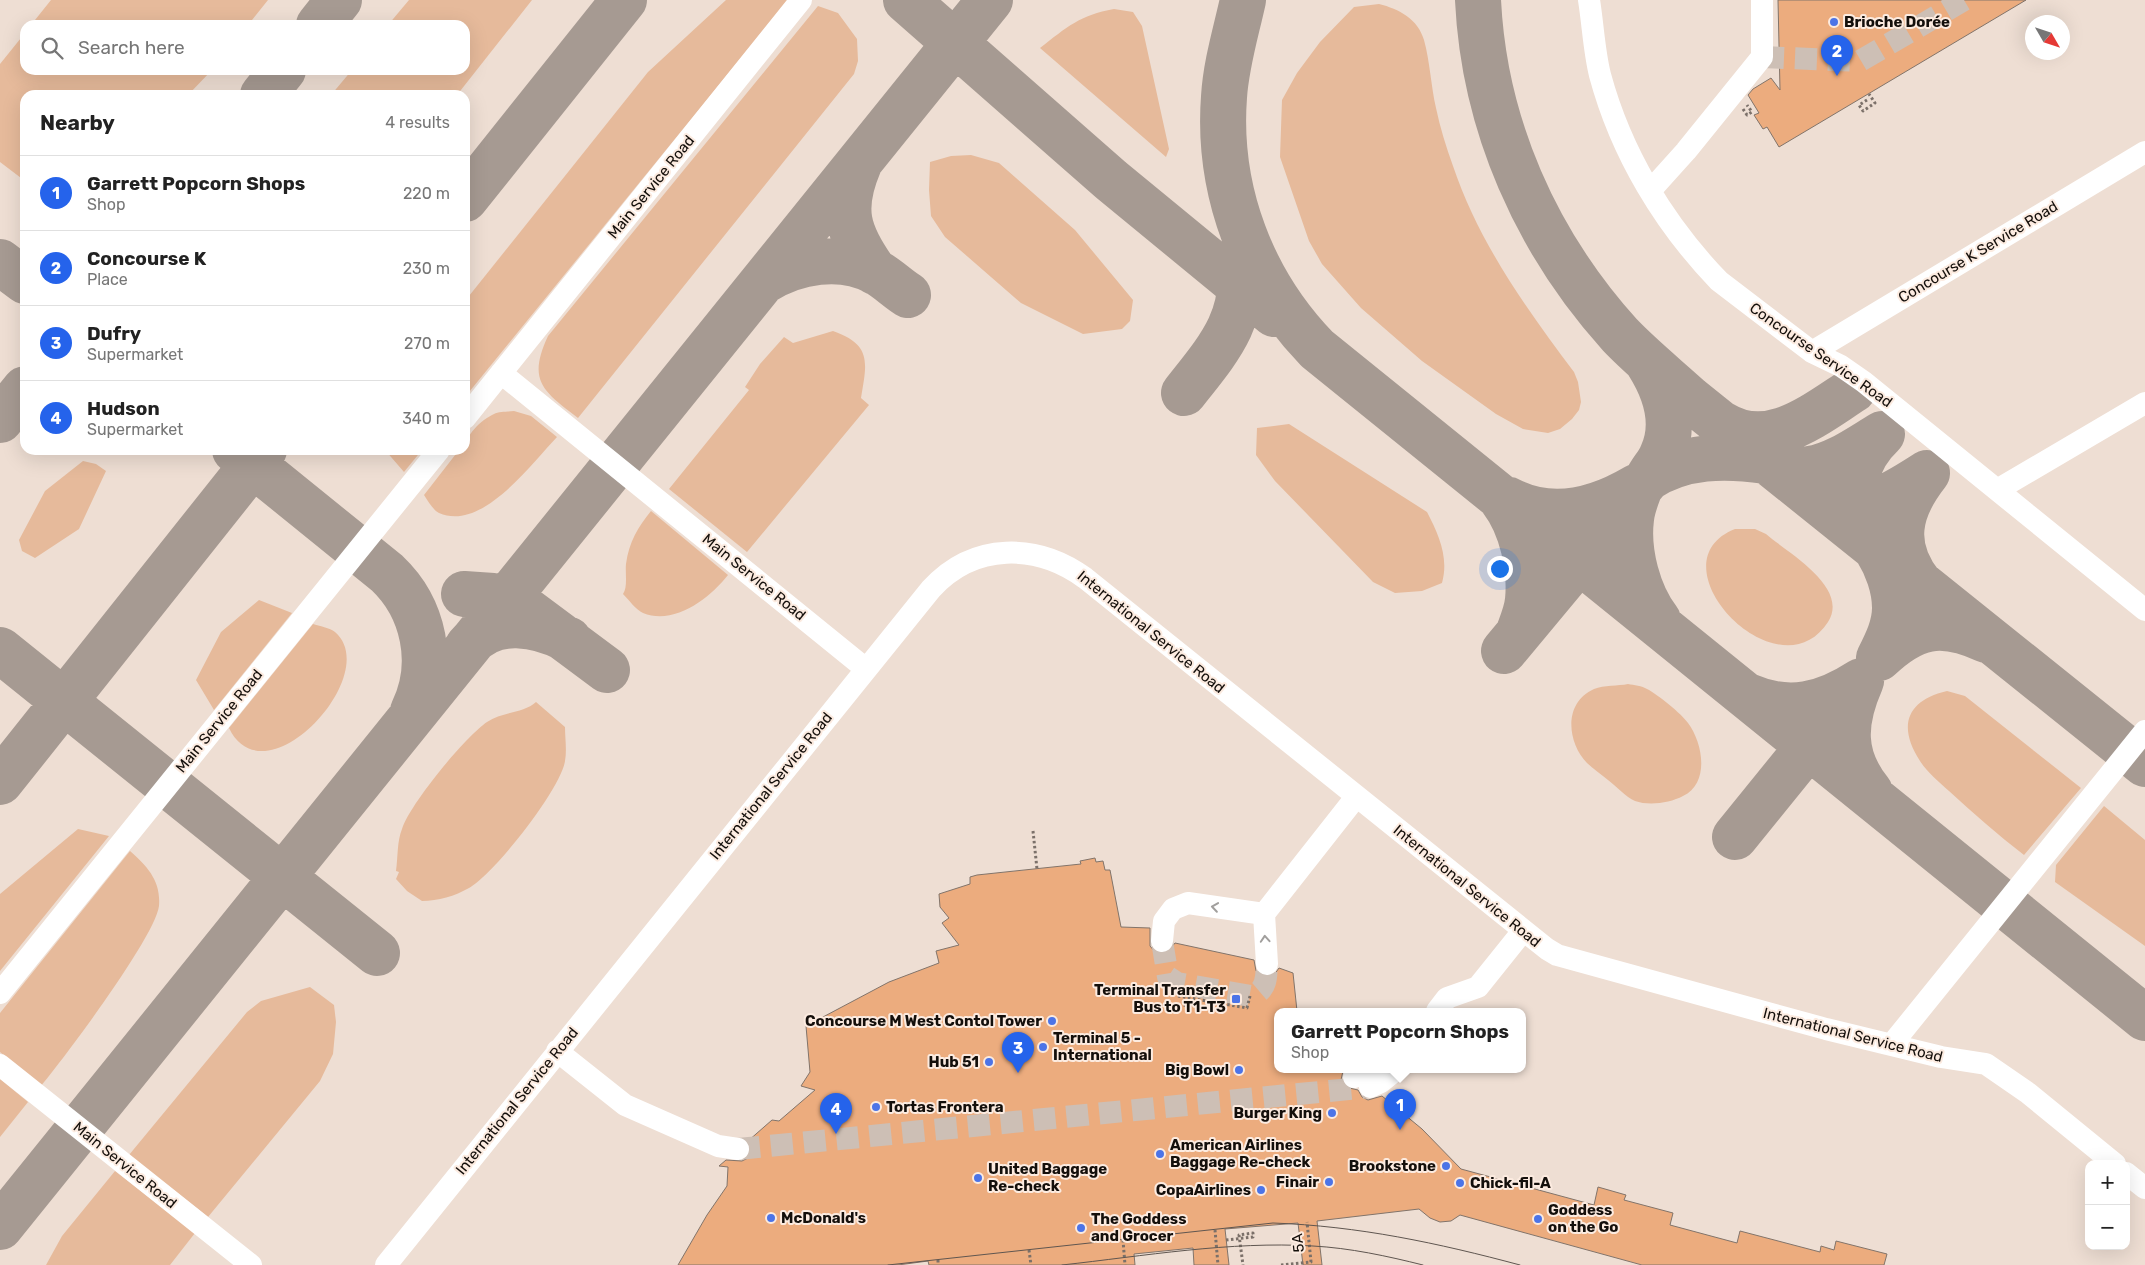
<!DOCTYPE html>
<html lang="en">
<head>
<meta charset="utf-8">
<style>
  :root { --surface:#fff; --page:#f6f6f6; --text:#222; --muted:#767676; --line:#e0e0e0; --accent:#2563eb }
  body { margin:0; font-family:Rubik,sans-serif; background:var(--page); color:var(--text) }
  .controls { position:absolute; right:15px; bottom:15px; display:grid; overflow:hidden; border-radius:10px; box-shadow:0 5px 20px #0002 }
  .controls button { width:45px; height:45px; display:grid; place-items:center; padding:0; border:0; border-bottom:1px solid var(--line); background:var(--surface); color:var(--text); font:25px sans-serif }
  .compass { position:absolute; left:2025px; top:15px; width:45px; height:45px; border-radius:50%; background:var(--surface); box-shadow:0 5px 20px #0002; rotate:129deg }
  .you { position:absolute; left:1499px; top:568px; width:18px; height:18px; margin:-12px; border:4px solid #fff; border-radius:50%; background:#1a73e8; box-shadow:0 0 0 8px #1a73e833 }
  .badge { display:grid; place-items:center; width:32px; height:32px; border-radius:50%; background:var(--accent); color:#fff; font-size:16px; font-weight:700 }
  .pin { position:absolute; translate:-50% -41px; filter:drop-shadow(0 1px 2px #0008) }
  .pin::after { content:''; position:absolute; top:26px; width:18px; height:15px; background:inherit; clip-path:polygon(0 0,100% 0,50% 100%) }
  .popup { position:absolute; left:1274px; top:1008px; width:252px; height:65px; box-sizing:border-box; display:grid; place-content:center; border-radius:10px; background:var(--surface); filter:drop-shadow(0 1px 4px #0005); font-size:16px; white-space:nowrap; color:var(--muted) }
  .popup b { font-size:19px; color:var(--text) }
  .popup::after { content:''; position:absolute; left:50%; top:100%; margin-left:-10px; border:10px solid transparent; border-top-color:var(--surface) }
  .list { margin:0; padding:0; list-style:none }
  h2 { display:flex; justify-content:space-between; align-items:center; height:65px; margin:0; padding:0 20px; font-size:21px }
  h2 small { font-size:16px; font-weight:400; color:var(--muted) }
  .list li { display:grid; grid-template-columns:32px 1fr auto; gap:15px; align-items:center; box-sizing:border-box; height:75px; padding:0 20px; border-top:1px solid var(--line) }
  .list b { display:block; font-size:19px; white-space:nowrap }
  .list p { margin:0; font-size:16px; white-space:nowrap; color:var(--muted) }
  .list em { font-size:16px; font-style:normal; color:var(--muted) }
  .icon { flex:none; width:28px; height:28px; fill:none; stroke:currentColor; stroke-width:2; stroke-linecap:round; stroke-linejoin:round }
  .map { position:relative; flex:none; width:2145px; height:1265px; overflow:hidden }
  .search { position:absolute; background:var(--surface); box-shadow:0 5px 20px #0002; left:20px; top:20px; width:450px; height:55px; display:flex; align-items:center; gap:12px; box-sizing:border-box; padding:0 18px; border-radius:15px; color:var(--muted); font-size:19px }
  .panel { position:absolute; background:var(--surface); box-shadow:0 5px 20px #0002; left:20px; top:90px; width:450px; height:365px; border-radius:15px }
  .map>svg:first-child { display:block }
  .green { fill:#e6ba9b }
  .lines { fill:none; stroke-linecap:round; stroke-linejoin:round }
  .taxiway { stroke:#a69a92; stroke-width:46 }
  .building { fill:#ecac7e; stroke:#82746a }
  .minor-tunnel { stroke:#cdbfb5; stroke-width:22; stroke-dasharray:22 11; stroke-linecap:butt }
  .path { stroke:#7b7069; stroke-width:3; stroke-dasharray:2.5 2.5; stroke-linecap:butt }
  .minor { stroke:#fff; stroke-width:22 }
  .tram { stroke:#5f5650; stroke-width:1 }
  .oneway { stroke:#a19f9d }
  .poi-dot { fill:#4c74e7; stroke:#fcebe0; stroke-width:2 }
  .labels { text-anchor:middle; stroke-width:4; stroke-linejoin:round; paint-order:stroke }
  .poi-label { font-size:15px; font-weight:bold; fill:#140f0b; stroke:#fcebe0; text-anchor:start }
  .street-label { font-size:15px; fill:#140f0b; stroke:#fcebe0 }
</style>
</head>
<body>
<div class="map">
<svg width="2145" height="1265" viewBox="0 0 2145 1265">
  <rect width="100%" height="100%" fill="#eeded3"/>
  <!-- green -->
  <path class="green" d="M51 0H268L248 25H31Z
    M409 0H532L457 95H331L352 70H465V25H388Z
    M726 0H788L465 397V301L648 72Z
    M1379 4C1399 9 1418 19 1424 40 1430 62 1431 86 1436 108 1440 127 1446 147 1453 166 1479 243 1526 308 1574 372L1578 382 1581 402 1579 410 1572 419 1560 429 1548 433 1523 429 1496 414 1422 361 1361 308 1322 264 1309 241 1280 157 1282 100 1297 73 1320 42 1354 7Z
    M818 6 838 13 857 39 858 61 854 74 578 418C543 391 527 381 548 336Z
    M1114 9 1133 12 1142 26 1169 149 1166 157 1040 48C1067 27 1080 15 1114 9Z
    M25 33V70H212L188 95H25V181L0 162V64Z
    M971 155 999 163 1075 230 1133 300 1130 321 1122 329 1083 334 1021 303 945 237 931 216 929 190 930 162 951 156Z
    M833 331C872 345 867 362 861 398L869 405 747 552 669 489 749 390 745 387 760 364 784 337 793 343Z
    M514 411 531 416 557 437C531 464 482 532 439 513 433 510 428 501 424 495L459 450H465C465 435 481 420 494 414 499 411 508 412 514 411Z
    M1289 424 1427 512C1439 535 1449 558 1442 583L1422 591 1395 593 1373 582 1275 481 1256 455 1257 428Z
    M385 450H422L404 472Z
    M83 461 96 464 106 471 79 529 35 558 22 551 19 540 45 491Z
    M651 511 728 575C710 598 674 626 643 613 636 610 629 600 623 594 628 587 625 573 626 564 629 542 638 527 651 511Z
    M1735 529H1755L1766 534C1788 553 1850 587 1828 622 1778 699 1649 563 1735 529Z
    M259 600 292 613 214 710 196 680 221 632Z
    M313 624C319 626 330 628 335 632 384 674 265 803 229 728Z
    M1628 684C1634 685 1642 686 1647 689 1657 694 1682 714 1688 723 1703 743 1710 783 1683 796 1670 803 1649 806 1635 801 1626 797 1616 786 1608 780 1601 774 1593 769 1587 763 1567 742 1563 703 1594 689 1604 685 1618 686 1628 684Z
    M1947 691 1965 696 2081 788 2024 855C1998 835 1973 813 1949 791 1939 782 1927 772 1920 761 1897 726 1907 700 1947 691Z
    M536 702 565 727C565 738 567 750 565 761 561 789 494 874 469 888 455 896 438 901 422 901L407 891 396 879 399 872 396 871C398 857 397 841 402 829 410 804 465 737 487 722 502 712 524 713 536 702Z
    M2104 806 2145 840V946L2055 882 2056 865Z
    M78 829 109 836 0 971V894Z
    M130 851C148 867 161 881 159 906 155 937 65 1057 41 1086L0 1052V1013Z
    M310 987 334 1005 336 1022 333 1054 320 1081 208 1217 129 1155 247 1012 261 1001Z
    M0 1079 28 1102 0 1137Z
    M115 1171 195 1233 170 1265H46L62 1236Z"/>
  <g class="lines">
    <!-- taxiway -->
    <path class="taxiway" d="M906 0 1111 180 1274 314
      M1243 0C1236 32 1226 64 1224 97 1217 191 1252 282 1317 349L2145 1018
      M1478 0C1484 125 1536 242 1620 335 1642 358 1667 378 1690 399L2145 764
      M319 25 339 0
      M263 95 283 70
      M859 164C840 209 847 233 875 272
      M465 199 624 0
      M0 262 25 281
      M764 281C796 261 841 253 876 272 887 278 897 288 908 295
      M1184 393C1217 351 1248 318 1239 260
      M0 420 25 389
      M1722 424C1769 453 1814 415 1853 390
      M235 450 387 573C424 608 436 664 413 711
      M1648 478C1684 455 1725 455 1766 461 1782 464 1793 472 1810 469 1836 465 1860 447 1882 434 1855 459 1845 498 1863 531 1867 538 1872 543 1877 550 1887 566 1895 588 1895 608 1895 626 1887 642 1879 658 1914 625 1941 619 1986 640
      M1641 485C1637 496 1632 507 1631 519 1627 552 1638 594 1658 620
      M1502 500C1522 526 1531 568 1528 600 1527 612 1522 623 1518 634
      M1509 500C1551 522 1597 510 1636 487
      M1826 503C1863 516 1897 492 1927 473 1898 510 1890 546 1921 585
      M464 594 493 596 521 606 607 670
      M468 646C494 615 538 624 569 640
      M0 650 377 953
      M1504 651 1648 478C1652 470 1659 463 1662 455 1677 423 1665 390 1648 363
      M1748 696C1789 714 1824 705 1861 681 1843 722 1841 756 1870 792
      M0 782 264 450
      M1735 837 1829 721
      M0 1227 990 0"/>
  </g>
  <!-- building -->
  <path class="building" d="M1778 0H2026L1779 147 1767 127 1763 129 1754 115 1759 113 1748 95 1753 89 1771 78 1780 90Z
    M1095 858 1096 862 1103 861 1105 870H1110L1121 927 1150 928V946L1155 952 1167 953 1175 943 1254 960 1256 971 1262 976 1274 975 1279 968 1293 973 1297 1011H1278V1069H1340L1343 1071 1341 1080 1345 1087 1358 1090 1362 1097 1368 1100 1382 1096 1422 1129 1461 1169 1594 1205 1598 1187 1626 1195 1624 1200 1673 1213 1670 1225 1737 1243 1740 1231 1820 1252 1821 1246 1834 1250 1836 1241 1887 1254 1884 1265H1642L1460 1215 1451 1221 1440 1222 1430 1218 1419 1209 1317 1221 1322 1265H1303L1298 1223 1225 1229 1229 1265H1194L1193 1248 1134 1254 1135 1265H929L928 1261 898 1265H678L707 1215 727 1186 728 1167 719 1166 726 1160 742 1161 748 1158 751 1150 748 1141 772 1120 779 1121 815 1090 801 1086 810 1072 806 1026 889 982 939 963 936 951 959 945 942 923 949 918 940 907 939 894 970 884V877L977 875 1081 864 1080 861Z"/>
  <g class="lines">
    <!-- minor-tunnel -->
    <path class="minor-tunnel" d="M1762 57 1860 61 1964 0
      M1162 941 1168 977 1177 983 1250 996C1267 991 1266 979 1267 964
      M738 1149 1370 1087"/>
    <!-- path -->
    <path class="path" d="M1867 100 1859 105 1863 111 1875 103 1869 94
      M1743 109 1747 115 1752 112 1747 105
      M1033 831 1037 869
      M1178 996 1247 1008 1250 996
      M1185 1007 1187 997
      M1215 1230 1218 1265
      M1123 1240 1125 1265
      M1226 1240 1253 1237V1233L1239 1235 1243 1265
      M1029 1250 1031 1265
      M938 1260V1265
      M1281 1265 1311 1262 1307 1222"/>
    <!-- minor -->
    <path class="minor" d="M1589 0C1593 25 1594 51 1600 75 1621 153 1664 224 1719 281L1812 352 1841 366 1864 382 2145 610
      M1650 191 1686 151 1762 57V0
      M1812 352 2145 152
      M501 373 866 669
      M465 418 801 0
      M1997 490 2145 403
      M1162 941 1164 921 1173 909 1188 903 1264 914
      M1267 964 1264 914 1356 797
      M0 993 439 450
      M1437 1011 1447 998 1478 987 1523 931
      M1892 1044 2145 731
      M557 1051 625 1105 718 1146 738 1149
      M0 1065 251 1265
      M1354 1077 1380 1069
      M1370 1087 1381 1082 1397 1069
      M2126 1173 2145 1188
      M386 1265 931 589C974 542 1037 543 1085 578L1547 949 1557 955 1826 1029 1941 1057 1986 1064 2028 1093 2115 1164"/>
    <!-- tram -->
    <path class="tram" d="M888 1265 1273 1223C1358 1226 1438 1243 1520 1265
      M1062 1265C1144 1256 1230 1241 1313 1246 1350 1248 1387 1256 1423 1265"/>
  </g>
  <!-- one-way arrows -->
  <defs><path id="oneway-chevron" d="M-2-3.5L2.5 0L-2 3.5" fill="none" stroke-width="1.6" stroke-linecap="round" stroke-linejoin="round" transform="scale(1.25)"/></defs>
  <g class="oneway">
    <use href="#oneway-chevron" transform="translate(1215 907) rotate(-172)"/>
    <use href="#oneway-chevron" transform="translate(1265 939) rotate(-94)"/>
  </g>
  <!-- markers -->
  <g class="poi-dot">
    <circle cx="1834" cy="22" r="5"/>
    <rect x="1231" y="994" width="10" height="10" rx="2.5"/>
    <circle cx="1052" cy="1021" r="5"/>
    <circle cx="1043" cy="1047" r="5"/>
    <circle cx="989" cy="1062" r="5"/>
    <circle cx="1239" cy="1070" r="5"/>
    <circle cx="876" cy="1107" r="5"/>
    <circle cx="1332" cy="1113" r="5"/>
    <circle cx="1160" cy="1154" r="5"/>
    <circle cx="1446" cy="1166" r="5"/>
    <circle cx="978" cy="1178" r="5"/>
    <circle cx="1329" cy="1182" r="5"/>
    <circle cx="1460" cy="1183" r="5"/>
    <circle cx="1261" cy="1190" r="5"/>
    <circle cx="771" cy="1218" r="5"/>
    <circle cx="1538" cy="1219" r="5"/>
    <circle cx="1081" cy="1228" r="5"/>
  </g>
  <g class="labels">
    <!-- poi labels -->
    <g class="poi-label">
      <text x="1844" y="27">Brioche Dorée</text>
      <text x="1226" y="995" text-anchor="end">Terminal Transfer<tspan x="1226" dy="17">Bus to T1-T3</tspan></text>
      <text x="1042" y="1026" text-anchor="end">Concourse M West Contol Tower</text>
      <text x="1053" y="1043">Terminal 5 -<tspan x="1053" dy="17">International</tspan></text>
      <text x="979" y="1067" text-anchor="end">Hub 51</text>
      <text x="1229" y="1075" text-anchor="end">Big Bowl</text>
      <text x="886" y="1112">Tortas Frontera</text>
      <text x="1322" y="1118" text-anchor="end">Burger King</text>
      <text x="1170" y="1150">American Airlines<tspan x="1170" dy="17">Baggage Re-check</tspan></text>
      <text x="1436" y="1171" text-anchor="end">Brookstone</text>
      <text x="988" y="1174">United Baggage<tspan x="988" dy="17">Re-check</tspan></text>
      <text x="1319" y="1187" text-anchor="end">Finair</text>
      <text x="1470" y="1188">Chick-fil-A</text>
      <text x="1251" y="1195" text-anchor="end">CopaAirlines</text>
      <text x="1548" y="1215">Goddess<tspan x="1548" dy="17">on the Go</tspan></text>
      <text x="781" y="1223">McDonald's</text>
      <text x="1091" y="1224">The Goddess<tspan x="1091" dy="17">and Grocer</tspan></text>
    </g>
    <!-- street labels -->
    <g class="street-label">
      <text transform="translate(651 187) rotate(-51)" y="5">Main Service Road</text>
      <text transform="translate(1978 252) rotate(-31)" y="5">Concourse K Service Road</text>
      <text transform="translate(1821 355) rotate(35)" y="5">Concourse Service Road</text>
      <text transform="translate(754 577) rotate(39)" y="5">Main Service Road</text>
      <text transform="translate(1151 632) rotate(39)" y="5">International Service Road</text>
      <text transform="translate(219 721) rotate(-51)" y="5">Main Service Road</text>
      <text transform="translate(771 786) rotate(-51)" y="5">International Service Road</text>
      <text transform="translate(1467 886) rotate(39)" y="5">International Service Road</text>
      <text transform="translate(1853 1035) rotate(14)" y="5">International Service Road</text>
      <text transform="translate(517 1101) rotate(-51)" y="5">International Service Road</text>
      <text transform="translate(125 1165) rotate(39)" y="5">Main Service Road</text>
      <text transform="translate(1298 1243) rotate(-96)" y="5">5A</text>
    </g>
  </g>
</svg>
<div class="controls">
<button>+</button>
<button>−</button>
</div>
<svg class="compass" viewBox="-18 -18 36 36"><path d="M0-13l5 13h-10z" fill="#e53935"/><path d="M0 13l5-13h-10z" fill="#767676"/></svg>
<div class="you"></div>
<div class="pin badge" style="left:1400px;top:1130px">1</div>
<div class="popup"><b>Garrett Popcorn Shops</b>Shop</div>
<div class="pin badge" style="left:1837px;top:76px">2</div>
<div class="pin badge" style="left:1018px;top:1073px">3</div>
<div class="pin badge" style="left:836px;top:1134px">4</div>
<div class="search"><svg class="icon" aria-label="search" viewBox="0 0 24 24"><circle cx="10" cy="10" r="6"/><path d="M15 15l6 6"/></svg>Search here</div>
<section class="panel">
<h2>Nearby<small>4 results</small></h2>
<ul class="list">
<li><span class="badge">1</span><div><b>Garrett Popcorn Shops</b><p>Shop</p></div><em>220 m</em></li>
<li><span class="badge">2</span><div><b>Concourse K</b><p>Place</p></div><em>230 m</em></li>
<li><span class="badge">3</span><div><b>Dufry</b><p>Supermarket</p></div><em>270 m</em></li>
<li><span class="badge">4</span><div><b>Hudson</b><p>Supermarket</p></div><em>340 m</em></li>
</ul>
</section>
</div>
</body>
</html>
